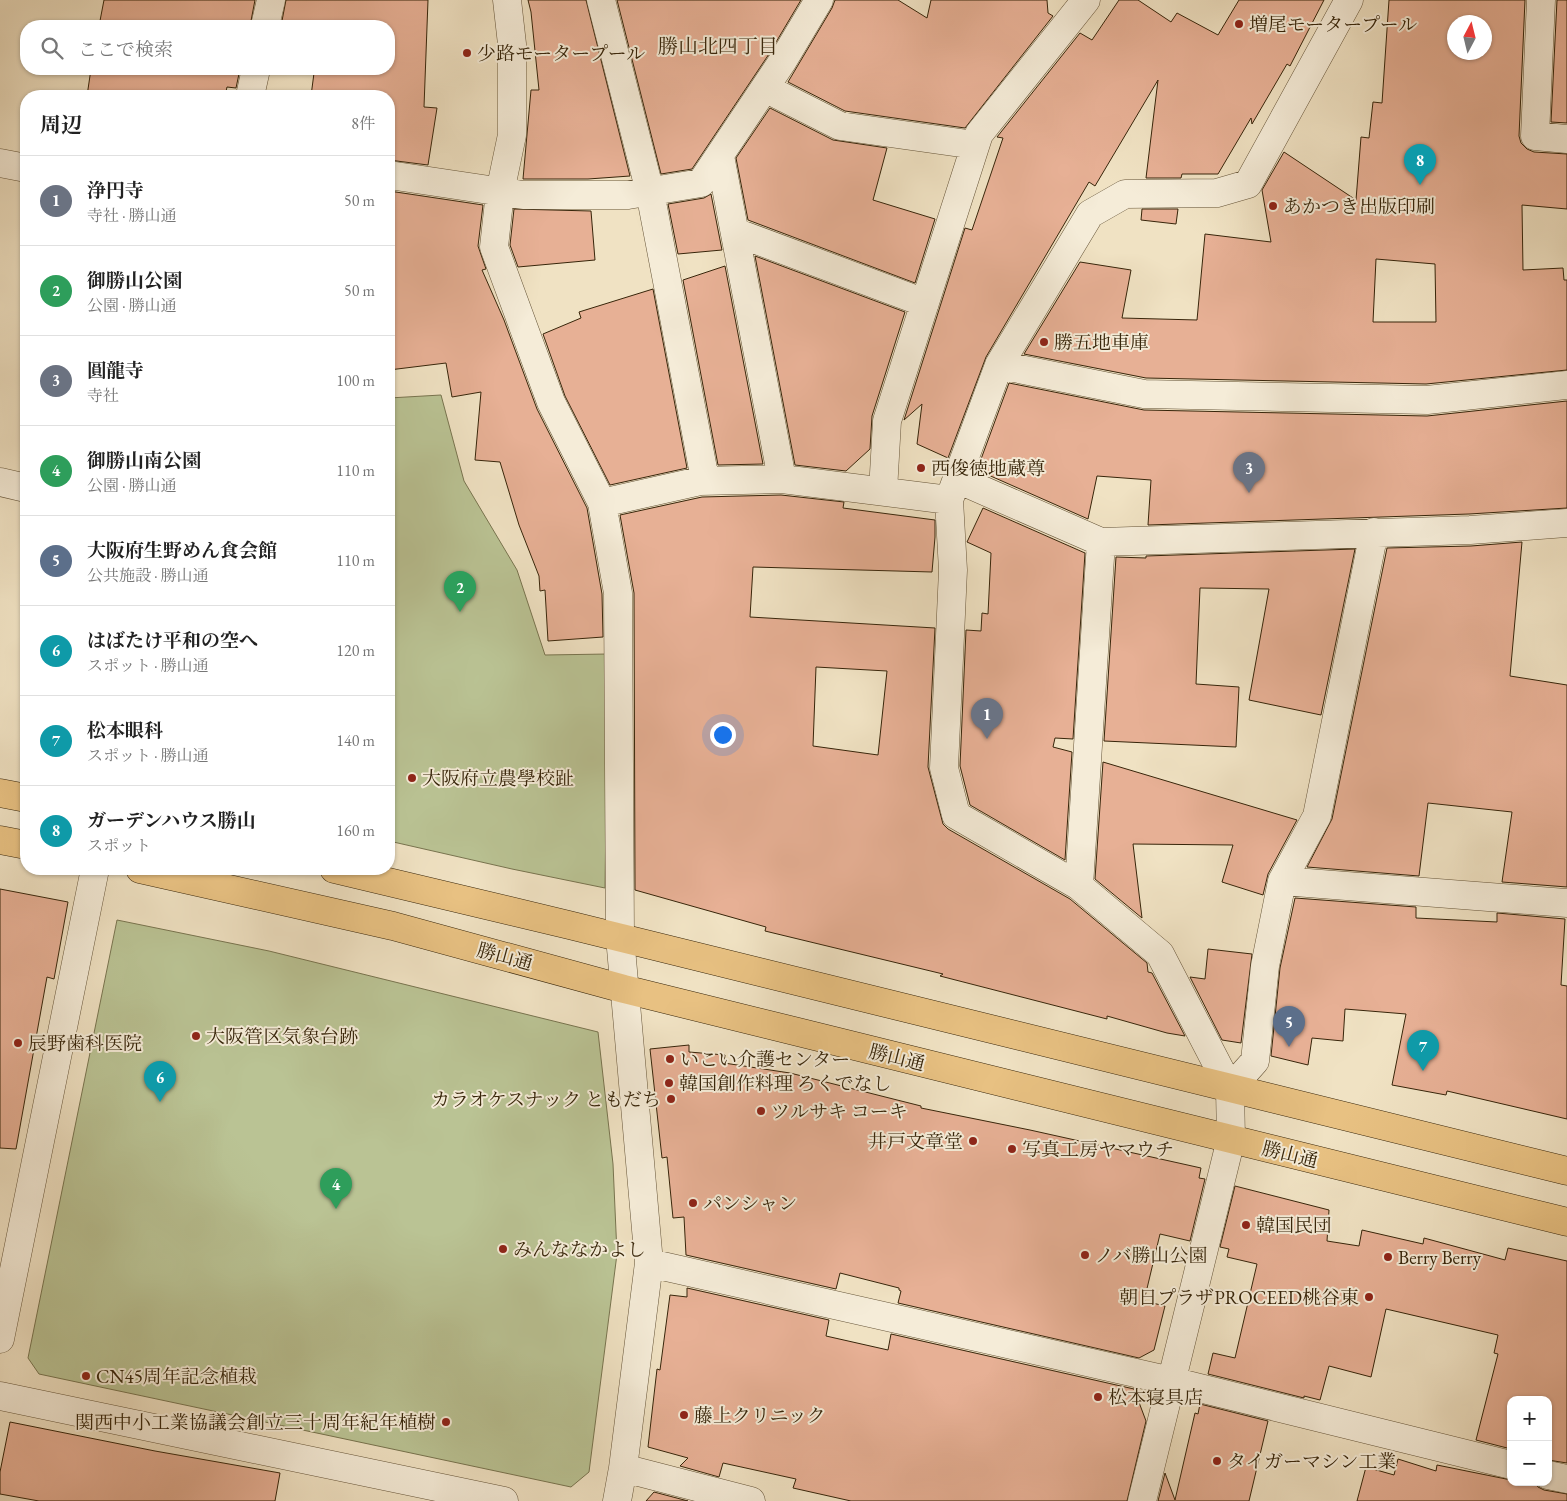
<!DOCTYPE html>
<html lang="ja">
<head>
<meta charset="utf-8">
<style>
  :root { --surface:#fff; --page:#f2f2f2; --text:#222; --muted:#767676; --line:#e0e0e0; --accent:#8f2418 }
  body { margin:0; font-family:"EB Garamond","Noto Serif JP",serif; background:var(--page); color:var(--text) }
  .controls { position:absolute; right:15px; bottom:15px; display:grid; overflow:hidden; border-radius:10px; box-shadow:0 1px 4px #0004 }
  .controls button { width:45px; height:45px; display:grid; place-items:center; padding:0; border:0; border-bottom:1px solid var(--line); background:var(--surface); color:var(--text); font:25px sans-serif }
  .compass { position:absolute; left:1447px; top:15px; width:45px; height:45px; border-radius:50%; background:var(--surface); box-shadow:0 1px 4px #0004; rotate:7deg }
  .you { position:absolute; left:722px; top:734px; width:18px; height:18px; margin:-12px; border:4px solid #fff; border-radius:50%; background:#1a73e8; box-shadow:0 0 0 8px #1a73e833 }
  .badge { display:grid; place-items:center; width:32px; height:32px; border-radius:50%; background:var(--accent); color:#fff; font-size:16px; font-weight:700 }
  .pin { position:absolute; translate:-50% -41px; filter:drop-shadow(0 1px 2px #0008) }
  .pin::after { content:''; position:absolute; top:26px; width:18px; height:15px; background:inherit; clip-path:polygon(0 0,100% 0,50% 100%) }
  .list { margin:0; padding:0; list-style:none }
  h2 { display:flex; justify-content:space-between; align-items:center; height:65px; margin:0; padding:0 20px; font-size:21px }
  h2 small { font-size:16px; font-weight:400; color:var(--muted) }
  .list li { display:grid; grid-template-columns:32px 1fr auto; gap:15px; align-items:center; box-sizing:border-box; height:90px; padding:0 20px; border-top:1px solid var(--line) }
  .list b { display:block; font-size:19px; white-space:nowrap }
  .list p { margin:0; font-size:16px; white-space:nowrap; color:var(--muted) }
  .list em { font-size:16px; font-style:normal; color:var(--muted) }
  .icon { flex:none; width:28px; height:28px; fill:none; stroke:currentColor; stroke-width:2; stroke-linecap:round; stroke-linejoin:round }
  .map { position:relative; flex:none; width:1567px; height:1501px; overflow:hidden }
  .search { position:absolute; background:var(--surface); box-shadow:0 1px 4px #0004; left:20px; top:20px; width:375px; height:55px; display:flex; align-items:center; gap:12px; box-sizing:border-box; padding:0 18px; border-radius:20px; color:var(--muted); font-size:19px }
  .panel { position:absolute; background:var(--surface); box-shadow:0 1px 4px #0004; left:20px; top:90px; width:375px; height:785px; border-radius:20px }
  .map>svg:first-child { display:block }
  .green { fill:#bac394; stroke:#78744f }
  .building { fill:#e7b095; stroke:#37250a; fill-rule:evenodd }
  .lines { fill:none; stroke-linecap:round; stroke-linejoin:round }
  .minor-casing { stroke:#655438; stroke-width:29 }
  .primary-casing { stroke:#37250a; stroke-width:29 }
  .minor { stroke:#f5ecd8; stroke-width:28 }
  .primary { stroke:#e8c182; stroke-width:28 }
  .poi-dot { fill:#8f2418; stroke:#f5ecd8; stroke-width:2 }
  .labels { text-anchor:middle; stroke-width:4; stroke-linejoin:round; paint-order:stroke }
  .poi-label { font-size:19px; fill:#37250a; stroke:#f5ecd8; text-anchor:start }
  .street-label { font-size:19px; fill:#37250a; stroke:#f5ecd8 }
  .neighbourhood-label { font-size:20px; fill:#37250a; stroke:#f5ecd8 }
</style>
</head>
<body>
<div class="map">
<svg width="1567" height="1501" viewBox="0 0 1567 1501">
  <rect width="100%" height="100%" fill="#f0e2c3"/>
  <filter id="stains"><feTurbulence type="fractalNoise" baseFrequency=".004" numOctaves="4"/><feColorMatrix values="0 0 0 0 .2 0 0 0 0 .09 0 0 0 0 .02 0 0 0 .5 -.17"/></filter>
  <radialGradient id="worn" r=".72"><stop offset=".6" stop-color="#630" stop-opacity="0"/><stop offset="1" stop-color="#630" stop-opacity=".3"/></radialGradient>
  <!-- green -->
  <path class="green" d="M441 395 464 481 517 570 545 655 608 654 605 888 512 869 389 841V398Z
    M117 920 269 951 598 1032 613 1164 617 1254 589 1472 571 1487 39 1374 28 1358Z"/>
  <!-- building -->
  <path class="building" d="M104 0H255L250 26H99Z
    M286 0H428L424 107 437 108 428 165 389 160 391 138 389 96H311L314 73 289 69H389V26H281Z
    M528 0H586L630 176 588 179H523L531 90H539L531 12Z
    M617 0H801L769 54 692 169 661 174Z
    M835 0H898L927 18 931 0H1047L1048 13 1053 16 965 128 845 111 788 82 832 8Z
    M1119 0H1138L1171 22 1177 13 1218 35 1239 0H1324L1290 66 1287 64 1252 124 1251 118 1218 174H1182L1181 178H1146L1158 80 1095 186 1089 182 986 357 948 458 917 444 922 404 904 420 965 228 972 230 1003 138 997 137 1080 33 1092 40Z
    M1389 0H1525L1519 136 1521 143 1527 149 1534 152 1567 154V209L1522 205 1523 270 1563 268 1564 280H1567V370L1426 384 1146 378 1024 354 1080 262 1131 270 1122 318 1197 320 1205 234 1271 242 1262 190 1284 152 1356 200 1361 137 1369 138 1373 102 1382 103ZM1454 22H1484V52H1454ZM1376 259 1435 264 1436 322H1373Z
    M1557 0H1567V123L1551 122Z
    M91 69H240L236 88 227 87 225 96H87Z
    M770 108 833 140 887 148 873 200 935 219 915 283 748 220 736 158Z
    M389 191 483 205 478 246 486 269 482 270 504 320 537 409 587 508 602 594 603 637 548 641 545 590 540 591 539 576 519 525 500 462 475 460 481 392 452 397 446 363 389 370Z
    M711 194 722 250 678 254 668 204 704 198Z
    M514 209 591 211 595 260 518 267 510 245Z
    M1142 209H1178L1176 224 1141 220Z
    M755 256 905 312 872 416 870 449 846 471 795 465Z
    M725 266 763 464 718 465 683 280Z
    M653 289 687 468 610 485 565 396 543 334 581 318 579 312Z
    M1009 383 1144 410 1427 416 1567 401V508L1469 514 1148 525 1151 480 1097 476 1088 519 977 470Z
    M781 495 844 502 843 508 935 520V537L932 572 753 567 750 617 935 628 928 767 943 824 948 829 1070 899 1147 963 1148 972 1152 973 1185 1036 1167 1033 1107 1016V1019L940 976 943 974 765 931 766 927 635 890 634 593 620 515 702 497ZM816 667 887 671 878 755 813 746Z
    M983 508 1085 553 1073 739 1055 738 1053 747 1072 752 1065 860 970 805 960 766 966 630 981 631 982 613 988 614 991 553 967 542Z
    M1522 542 1510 676 1567 685V887L1502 882 1512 812 1428 803 1419 876 1307 867 1332 819 1387 548 1471 546Z
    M1355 549 1321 715 1249 700 1269 589 1200 588 1196 684 1239 687 1236 747 1104 741 1116 557 1146 558V556Z
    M1103 762 1297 820 1268 874 1263 895 1222 882 1233 845 1133 844 1142 918 1095 879Z
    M0 889 68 902 54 979 47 977 16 1149 0 1148Z
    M1295 898 1416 907V918L1497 922V913L1565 919 1561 985 1567 986V1119L1447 1091 1446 1095 1392 1085 1406 1014 1345 1009 1343 1041 1312 1038 1308 1065 1271 1056 1280 968Z
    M1208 949 1252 954 1241 1043 1222 1040 1190 977 1205 979Z
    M689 1045V1052L725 1055 724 1063 790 1073 921 1106V1108L1030 1130 1201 1168 1199 1178 1205 1179 1190 1241 1160 1234 1144 1301 1165 1306 1154 1350 1139 1358 898 1303 901 1291 899 1290V1288L840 1273 836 1289 686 1255 684 1217 673 1218 667 1157 662 1158 650 1049Z
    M1235 1186 1329 1210 1327 1241 1359 1246 1362 1230 1423 1244 1424 1238 1505 1260 1508 1248 1567 1261V1463L1548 1460V1400H1511V1449L1476 1440 1498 1354 1494 1353 1498 1335 1386 1309 1371 1377 1329 1366 1320 1400 1304 1396V1398L1208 1374 1213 1353 1235 1358 1257 1264 1227 1257 1229 1249 1220 1247Z
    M687 1288 829 1320 826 1336 888 1350 891 1334 1134 1389 1146 1421 1127 1501H851L793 1488 796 1479 723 1463 719 1477 680 1466 688 1458 648 1447 657 1369 660 1370 670 1295 687 1297Z
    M1200 1404 1268 1421 1249 1501H1158L1165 1473 1175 1500 1195 1413 1198 1414Z
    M10 1422 155 1451 280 1473 275 1501H39L0 1494V1472Z
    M1398 1459 1436 1471 1437 1465 1511 1480V1482H1535L1538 1487 1544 1490 1567 1494V1501H1357L1366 1467 1394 1475Z
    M654 1492 688 1501H646Z"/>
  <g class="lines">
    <defs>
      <path id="minor" d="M507 0 512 44V135L500 192 494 247 551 402 602 503 618 593 620 937 649 1263 623 1468 617 1501
        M601 0 650 192 703 469 704 481
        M1541 0 1535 136 1567 139
        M265 26 271 0
        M765 88 840 126 975 145
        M250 96 256 69
        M720 156 782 479
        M0 163 26 168
        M389 175 523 195H628L701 183 782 62 819 0
        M735 232 925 303
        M999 365 1144 394 1427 400 1567 385
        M957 479 1101 542 1470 530 1567 523
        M0 482 26 488
        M883 491 887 421 979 134 1086 0
        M602 503 700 481 782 479 949 500
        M1101 542 1079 886 1160 954 1230 1089 1231 1139 1142 1501
        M1282 881 1567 903
        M1079 886 956 815 944 768 953 570 949 500 999 365 1090 214 1125 194 1217 193 1248 184 1349 0
        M1230 1089 1255 1061 1265 966 1282 881 1317 816 1374 532
        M649 1263 1171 1381 1511 1465
        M0 1339 95 869
        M0 1396 504 1501
        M623 1468 751 1501
        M1548 1475 1567 1479"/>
      <path id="primary" d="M0 793 26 798
        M0 840 26 845
        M140 869 393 926 624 989 1567 1222
        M334 869 569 925 1567 1171"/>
    </defs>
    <!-- minor casing -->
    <use href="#minor" class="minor-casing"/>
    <!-- primary casing -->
    <use href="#primary" class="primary-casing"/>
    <!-- minor -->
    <use href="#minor" class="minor"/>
    <!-- primary -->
    <use href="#primary" class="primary"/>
  </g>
  <!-- markers -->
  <g class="poi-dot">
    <circle cx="1239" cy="24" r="5"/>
    <circle cx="467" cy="53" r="5"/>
    <circle cx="1273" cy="206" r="5"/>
    <circle cx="1044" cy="342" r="5"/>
    <circle cx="921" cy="468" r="5"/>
    <circle cx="412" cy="778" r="5"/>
    <circle cx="196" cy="1036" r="5"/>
    <circle cx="18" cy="1043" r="5"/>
    <circle cx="670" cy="1059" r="5"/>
    <circle cx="669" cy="1083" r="5"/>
    <circle cx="671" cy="1099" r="5"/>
    <circle cx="761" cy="1111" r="5"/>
    <circle cx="973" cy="1141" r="5"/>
    <circle cx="1012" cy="1149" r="5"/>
    <circle cx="693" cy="1203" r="5"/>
    <circle cx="1246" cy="1225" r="5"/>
    <circle cx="503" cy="1249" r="5"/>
    <circle cx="1085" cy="1255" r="5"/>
    <circle cx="1388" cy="1257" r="5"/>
    <circle cx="1369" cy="1297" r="5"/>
    <circle cx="86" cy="1376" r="5"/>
    <circle cx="1098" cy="1397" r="5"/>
    <circle cx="684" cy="1415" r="5"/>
    <circle cx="446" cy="1422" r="5"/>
    <circle cx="1217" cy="1461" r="5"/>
  </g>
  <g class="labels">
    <!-- poi labels -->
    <g class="poi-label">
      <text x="1249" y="31">増尾モータープール</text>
      <text x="477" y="60">少路モータープール</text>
      <text x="1283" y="213">あかつき出版印刷</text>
      <text x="1054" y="349">勝五地車庫</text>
      <text x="931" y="475">西俊徳地蔵尊</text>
      <text x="422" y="785">大阪府立農學校趾</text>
      <text x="206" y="1043">大阪管区気象台跡</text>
      <text x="28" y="1050">辰野歯科医院</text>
      <text x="680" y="1066">いこい介護センター</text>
      <text x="679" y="1090">韓国創作料理 ろくでなし</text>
      <text x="661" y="1106" text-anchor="end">カラオケスナック ともだち</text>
      <text x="771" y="1118">ツルサキ コーキ</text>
      <text x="963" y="1148" text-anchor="end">井戸文章堂</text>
      <text x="1022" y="1156">写真工房ヤマウチ</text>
      <text x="703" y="1210">パンシャン</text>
      <text x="1256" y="1232">韓国民団</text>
      <text x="513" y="1256">みんななかよし</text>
      <text x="1095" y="1262">ノバ勝山公園</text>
      <text x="1398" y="1264">Berry Berry</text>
      <text x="1359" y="1304" text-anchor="end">朝日プラザPROCEED桃谷東</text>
      <text x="96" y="1383">CN45周年記念植栽</text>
      <text x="1108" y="1404">松本寝具店</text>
      <text x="694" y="1422">藤上クリニック</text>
      <text x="436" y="1429" text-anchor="end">関西中小工業協議会創立三十周年紀年植樹</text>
      <text x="1227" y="1468">タイガーマシン工業</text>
    </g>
    <!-- street labels -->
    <g class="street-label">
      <text transform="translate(505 956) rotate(15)" y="7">勝山通</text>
      <text transform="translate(897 1057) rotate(14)" y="7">勝山通</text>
      <text transform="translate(1290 1154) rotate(14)" y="7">勝山通</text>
    </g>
    <!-- neighbourhood labels -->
    <g class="neighbourhood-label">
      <text x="718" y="53">勝山北四丁目</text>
    </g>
  </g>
  <rect width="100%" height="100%" filter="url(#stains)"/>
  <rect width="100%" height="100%" fill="url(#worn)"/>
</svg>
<div class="controls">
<button>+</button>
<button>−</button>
</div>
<svg class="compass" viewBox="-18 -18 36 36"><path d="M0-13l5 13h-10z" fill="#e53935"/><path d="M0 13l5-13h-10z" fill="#767676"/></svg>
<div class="you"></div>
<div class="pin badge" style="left:987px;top:739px;background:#6b7280">1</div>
<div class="pin badge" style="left:460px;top:612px;background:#2e9e5b">2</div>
<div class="pin badge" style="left:1249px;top:493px;background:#6b7280">3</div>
<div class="pin badge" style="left:336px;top:1209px;background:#2e9e5b">4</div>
<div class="pin badge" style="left:1289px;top:1047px;background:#5c6f8a">5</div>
<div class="pin badge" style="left:160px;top:1102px;background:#0f9aa8">6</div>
<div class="pin badge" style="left:1423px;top:1071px;background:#0f9aa8">7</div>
<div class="pin badge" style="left:1420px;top:185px;background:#0f9aa8">8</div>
<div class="search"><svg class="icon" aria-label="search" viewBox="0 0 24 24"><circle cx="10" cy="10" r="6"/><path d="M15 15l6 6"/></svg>ここで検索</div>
<section class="panel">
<h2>周辺<small>8件</small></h2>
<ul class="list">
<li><span class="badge" style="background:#6b7280">1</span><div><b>浄円寺</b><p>寺社 · 勝山通</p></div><em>50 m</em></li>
<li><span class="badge" style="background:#2e9e5b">2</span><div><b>御勝山公園</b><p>公園 · 勝山通</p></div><em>50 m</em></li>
<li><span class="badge" style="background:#6b7280">3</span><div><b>圓龍寺</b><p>寺社</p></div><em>100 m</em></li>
<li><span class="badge" style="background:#2e9e5b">4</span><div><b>御勝山南公園</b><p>公園 · 勝山通</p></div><em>110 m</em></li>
<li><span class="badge" style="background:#5c6f8a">5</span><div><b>大阪府生野めん食会館</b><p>公共施設 · 勝山通</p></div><em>110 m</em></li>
<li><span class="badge" style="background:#0f9aa8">6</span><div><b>はばたけ平和の空へ</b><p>スポット · 勝山通</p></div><em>120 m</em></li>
<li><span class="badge" style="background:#0f9aa8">7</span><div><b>松本眼科</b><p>スポット · 勝山通</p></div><em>140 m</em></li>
<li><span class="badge" style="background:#0f9aa8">8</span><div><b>ガーデンハウス勝山</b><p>スポット</p></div><em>160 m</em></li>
</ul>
</section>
</div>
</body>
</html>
